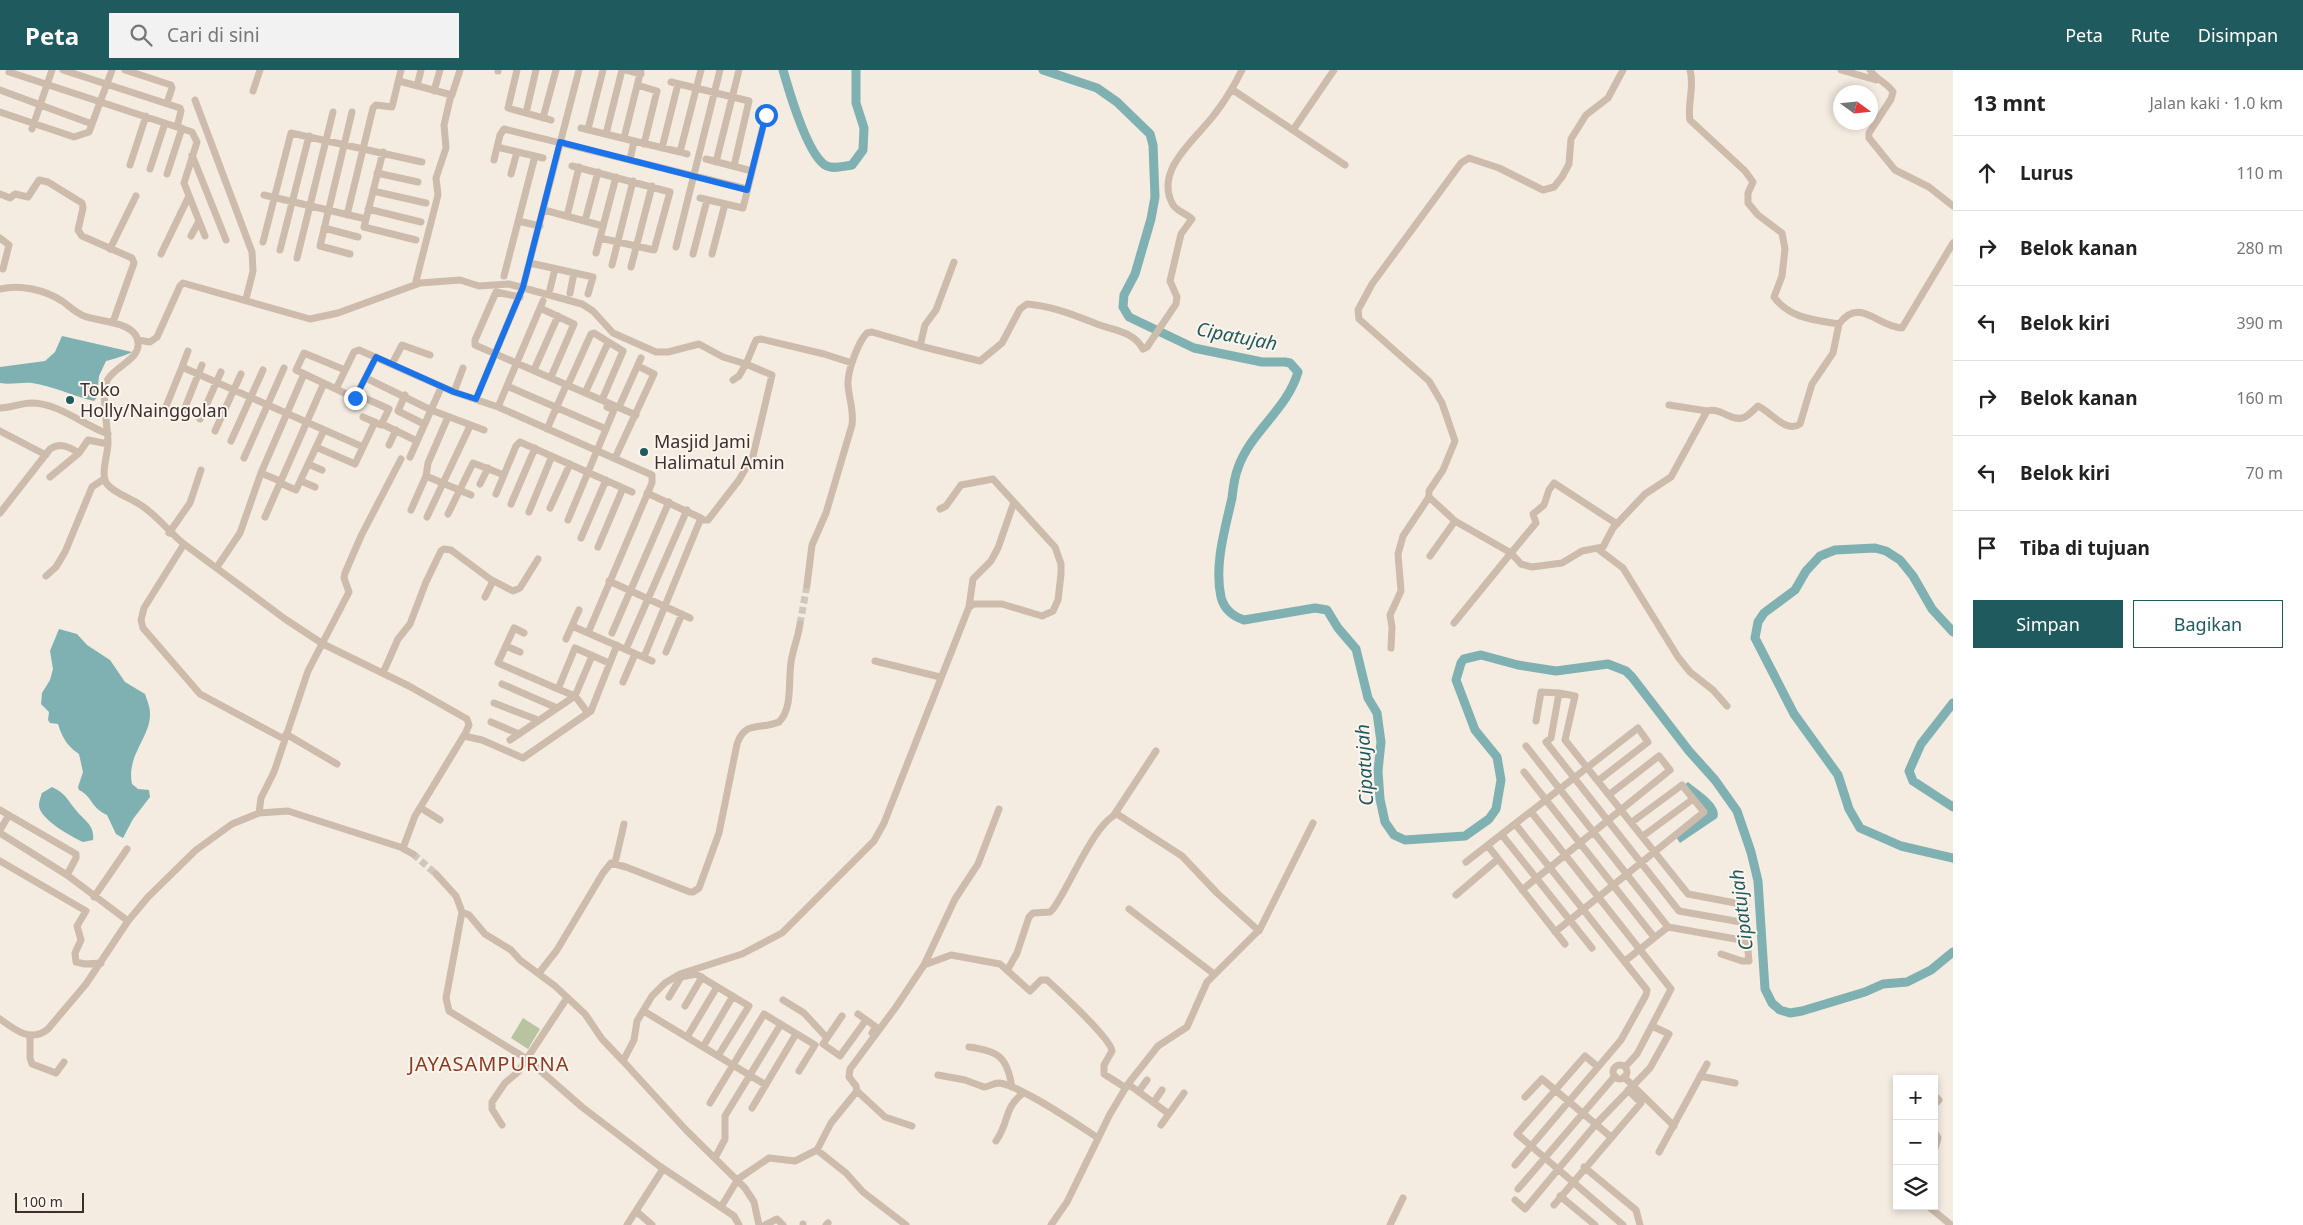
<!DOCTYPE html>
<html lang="id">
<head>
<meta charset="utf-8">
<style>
  :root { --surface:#fff; --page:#f2f2f2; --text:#222; --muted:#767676; --line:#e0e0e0; --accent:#1f5a5e }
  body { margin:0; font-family:"Noto Sans",sans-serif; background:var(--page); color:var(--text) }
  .controls { position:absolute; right:15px; bottom:15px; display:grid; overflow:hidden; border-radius:0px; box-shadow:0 2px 8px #0003 }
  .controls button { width:45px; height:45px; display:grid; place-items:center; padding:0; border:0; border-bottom:1px solid var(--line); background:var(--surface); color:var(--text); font:25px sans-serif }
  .compass { position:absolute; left:1833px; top:15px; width:45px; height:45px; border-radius:50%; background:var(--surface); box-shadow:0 2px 8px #0003; rotate:105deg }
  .scale { position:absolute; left:15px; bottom:12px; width:69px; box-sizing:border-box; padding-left:5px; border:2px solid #3b302b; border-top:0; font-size:14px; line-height:18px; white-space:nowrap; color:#3b302b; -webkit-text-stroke:4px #fbf5ee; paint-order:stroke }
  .stop { position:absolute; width:15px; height:15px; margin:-11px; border:4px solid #1a73e8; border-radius:50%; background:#fff }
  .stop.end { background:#1a73e8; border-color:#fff; box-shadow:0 1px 5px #0008 }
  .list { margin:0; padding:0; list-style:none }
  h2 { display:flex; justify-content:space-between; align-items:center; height:65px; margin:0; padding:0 20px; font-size:21px }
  h2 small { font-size:16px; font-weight:400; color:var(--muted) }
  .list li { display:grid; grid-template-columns:32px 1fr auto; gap:15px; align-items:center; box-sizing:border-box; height:75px; padding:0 20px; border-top:1px solid var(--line) }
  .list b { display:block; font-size:19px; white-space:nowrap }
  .list em { font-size:16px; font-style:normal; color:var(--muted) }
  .actions { display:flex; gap:10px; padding:15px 20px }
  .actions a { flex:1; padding:11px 0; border:1px solid var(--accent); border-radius:0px; text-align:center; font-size:18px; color:var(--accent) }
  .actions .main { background:var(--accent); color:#fff }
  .icon { flex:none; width:28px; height:28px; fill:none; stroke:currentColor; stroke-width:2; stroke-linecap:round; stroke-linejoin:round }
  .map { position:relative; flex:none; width:1953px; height:1155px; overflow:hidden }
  header { display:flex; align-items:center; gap:30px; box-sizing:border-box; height:70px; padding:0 25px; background:var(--accent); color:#fff }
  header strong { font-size:24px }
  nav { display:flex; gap:28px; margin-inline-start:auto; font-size:18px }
  .search { width:350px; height:45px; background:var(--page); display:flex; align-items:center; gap:12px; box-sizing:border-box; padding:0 18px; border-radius:0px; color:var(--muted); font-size:19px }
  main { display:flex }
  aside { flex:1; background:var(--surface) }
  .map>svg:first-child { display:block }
  .green { fill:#b8c4a0 }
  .water { fill:#7fb0b2 }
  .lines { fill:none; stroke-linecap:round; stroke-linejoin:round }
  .river { stroke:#7fb0b2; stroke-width:9 }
  .minor-tunnel { stroke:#cfc6bd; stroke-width:7; stroke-dasharray:7 3.5; stroke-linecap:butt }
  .minor { stroke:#cdbbac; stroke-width:7 }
  .route { stroke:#1a73e8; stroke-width:6 }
  .poi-dot { fill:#1f5a5e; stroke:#fbf5ee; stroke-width:2 }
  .labels { text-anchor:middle; stroke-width:4; stroke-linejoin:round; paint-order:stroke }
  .poi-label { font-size:18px; fill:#3b302b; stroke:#fbf5ee; text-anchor:start }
  .water-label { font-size:19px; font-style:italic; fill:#1f5a5e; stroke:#fbf5ee }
  .quarter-label { font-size:20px; letter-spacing:1px; fill:#8c3b22; stroke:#fbf5ee }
</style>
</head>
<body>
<header>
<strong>Peta</strong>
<div class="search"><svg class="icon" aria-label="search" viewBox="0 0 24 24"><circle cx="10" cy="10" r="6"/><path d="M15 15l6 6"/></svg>Cari di sini</div>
<nav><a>Peta</a><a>Rute</a><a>Disimpan</a></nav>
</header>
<main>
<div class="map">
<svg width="1953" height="1155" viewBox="0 0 1953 1155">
  <rect width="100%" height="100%" fill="#f4ebe1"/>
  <!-- green -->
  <path class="green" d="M523 948 540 959 528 979 511 968Z"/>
  <!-- water -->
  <path class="water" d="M62 266 132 282C127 285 111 290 106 291L99 306 97 327 94 331C73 326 53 316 32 313 20 312 11 315 0 313V297L45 291 55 282Z
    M59 559 77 564 87 575 110 590 125 612 145 624C147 630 150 637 150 643 151 667 126 685 132 714L138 719 149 720 150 727 133 749 123 768 116 764 107 745C90 737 93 727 79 720L78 717 83 702 79 684C67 676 62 667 58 654L50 653 48 650 49 642 41 634 42 623 50 610 53 599 50 581Z
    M1688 712C1696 719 1723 735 1717 748L1680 773 1676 767 1706 743 1684 715Z
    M52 717C65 723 67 729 75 739 83 750 95 754 93 770L83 772C72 767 39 749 39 735 39 731 41 726 42 723Z"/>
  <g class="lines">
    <!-- river -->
    <path class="river" d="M783 0C789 21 807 83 825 95 833 100 843 96 852 95L863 80 864 58 856 33V0
      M1043 0 1097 18 1117 32 1150 64 1153 75 1155 127 1151 149 1135 204 1124 225 1123 237 1129 247 1194 278 1262 292H1285L1290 293 1298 302C1287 340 1250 362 1238 398 1234 408 1233 419 1232 428 1225 459 1214 495 1221 527 1224 539 1232 546 1244 550L1315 538 1327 540 1338 558 1356 579 1368 628 1377 643 1381 672 1378 701 1380 729 1385 752 1394 765 1405 770 1465 766 1489 749 1496 739 1501 710 1497 687 1475 660 1456 610 1461 593 1464 589 1481 585 1518 595 1556 601 1608 594 1626 601 1632 607 1689 681 1715 710 1737 741 1751 782 1758 811 1765 919 1772 933 1780 940 1790 943 1802 941 1865 922 1883 914 1907 912 1931 900 1953 882
      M1953 562 1932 539 1913 506 1900 490 1886 481 1875 478 1835 480 1820 486 1806 501 1795 520 1764 543 1758 552 1755 568 1794 644 1838 705 1849 739 1860 758 1901 776 1953 788
      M1953 633 1921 674 1909 701 1913 711 1953 737"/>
    <!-- minor-tunnel -->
    <path class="minor-tunnel" d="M800 554 807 515
      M413 784 436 804"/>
    <!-- minor -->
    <path class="minor" d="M63 0 180 38 181 41 177 57
      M125 0 171 15 172 18 167 33
      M517 0 508 38 551 50
      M626 0 641 4
      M1623 0 1608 28 1586 45 1571 69 1569 94 1562 107 1554 117 1543 120 1499 98 1469 88 1461 93 1372 214 1358 240 1359 249 1429 311 1442 333 1455 371 1443 400 1429 421V427L1455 451 1511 483 1521 494 1532 497 1562 493 1582 481 1603 477 1613 458 1645 424 1671 407 1707 341C1720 337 1730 351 1742 348 1748 347 1753 340 1758 336 1770 341 1786 364 1800 354L1812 314 1833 283 1839 254
      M1690 0C1695 17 1687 33 1690 50L1745 101 1753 112 1748 123V133L1758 145 1782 163 1785 179 1782 206 1774 227C1789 248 1814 250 1839 254 1860 226 1877 257 1902 258L1953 173
      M1841 0 1876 10
      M1870 0C1876 10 1888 13 1893 22L1891 29 1869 63V68L1895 100 1929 117 1953 136
      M498 1V0
      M9 2 192 62 197 72 184 113 205 166
      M399 11 452 25 460 0
      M671 12 749 31 734 96
      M637 15 657 21 644 74
      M417 16 421 0
      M0 20 92 54 112 0
      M1233 20 1345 95
      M253 21 260 0
      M434 21 440 0
      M195 30 252 182 253 201 246 229
      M0 42 74 67 89 62 92 54
      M526 43 536 0
      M543 48 556 0
      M581 58 634 71
      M32 59 52 0
      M588 59 603 0
      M1293 60 1334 0
      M606 64 622 0
      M624 68 641 0
      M497 77 543 88
      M662 78 678 14
      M383 82 364 157 416 170
      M680 82 687 84
      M192 85 226 170
      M706 89 752 101
      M494 90 500 65 504 59 747 119
      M630 90 634 71 680 82 701 0
      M716 92 739 0
      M130 95 146 46
      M572 96 670 122 654 180 600 168
      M150 99 165 53
      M377 103 418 112
      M167 104 182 58
      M511 104 517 82
      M373 121 426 133
      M0 124 10 128 15 124 28 127 39 110 48 112 82 133 83 138 78 160 82 166 132 188 134 193 113 252
      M264 125 366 149
      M700 128 743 138 766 45
      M368 139 421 152
      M544 140 603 156
      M347 145 373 38 376 35 392 37 401 0
      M567 146 579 97
      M518 151 540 156
      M585 151 598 102
      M324 158 358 167
      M191 166 199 151
      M0 168 9 175 3 199
      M263 172 291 63 422 92
      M676 177 720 0
      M110 179 136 126
      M280 180 309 66
      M596 183 616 107
      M161 184 189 126
      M350 184 320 176 352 42
      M693 184 707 130
      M712 184 725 134
      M297 188 333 42
      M530 193 593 207 588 224
      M612 195 633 111
      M631 197 652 116
      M504 206 535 86
      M415 215 438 125 436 108 446 78 444 55 451 25
      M0 219C20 214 45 220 62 231 69 236 76 243 84 246 98 252 137 251 138 273 140 289 116 296 108 309 100 322 108 356 108 373 108 384 100 405 107 414 114 423 130 428 139 434 155 443 169 462 184 474L285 549 323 574 409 616 467 649 469 655 466 662 415 746 403 778
      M550 219 555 199
      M570 223 574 203
      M520 227 496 222 475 270V275L636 345
      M540 238 574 254 551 307
      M138 270 150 272 157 267 180 216 183 213 310 249 338 243 420 213 460 210 479 216 509 214 582 234 593 241 613 263 656 282H668L699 274 723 287 746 294 756 270 761 269 824 284 852 293
      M920 276 980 291 1002 273 1020 239 1027 234C1052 236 1074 245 1097 254 1115 261 1133 261 1143 279L1147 277 1176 234 1177 227 1170 211 1181 164 1192 149C1186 143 1175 141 1172 133 1155 99 1196 69 1214 45 1225 31 1234 16 1242 0
      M392 294 402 275 430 285
      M182 297 188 281
      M345 300 304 283 296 300 355 328 376 287
      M534 300 558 246
      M366 308 431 340 410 387
      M568 315 591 264 594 263 623 281 602 330
      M507 316 606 359
      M336 319 354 282 359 280 454 322 498 337 652 405V413L588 563 652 591
      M440 320 431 340 484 360
      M454 322 463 298
      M585 323 608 273
      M358 325 389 339 381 355 363 347
      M405 325 398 341 424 354
      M476 329 523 217 579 0
      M1669 335 1707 341
      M498 337 543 231
      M619 337 641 288
      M0 338C11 338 21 333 31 333 59 333 83 355 108 364
      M165 339 182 297 363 377
      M182 345 202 295
      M200 349 221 302
      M382 354 417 371
      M547 359 565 318
      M0 361 46 385
      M215 361 241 304
      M231 371 263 300
      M389 375 396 360
      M316 377 355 394 375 352
      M244 388 284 298
      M615 388 654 304 638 296
      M308 394 322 400
      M261 403 280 411
      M426 406 471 425
      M50 407 79 383 88 370 108 374
      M301 411 315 417
      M280 413 296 420 324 360
      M480 414 488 398
      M496 424 516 376 520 372 632 422
      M511 434 535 378
      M550 438 570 394
      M411 440 426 406 428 393 448 347
      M529 442 552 386
      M0 443 50 379C61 372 69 377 79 383
      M448 444 473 393 504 405
      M265 447 324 313
      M427 447 470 356
      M568 450 614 340 607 337
      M701 450H708L739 410 753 386 772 305 746 294 739 306 733 310
      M169 463 190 433 201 400
      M581 468 606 410
      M184 474 144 538 141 550 143 558 200 624 284 669
      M598 477 623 418
      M1598 479 1623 498 1678 587 1690 602 1713 620 1727 636
      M1511 483 1536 453 1533 444 1544 435 1549 420 1554 413 1617 454
      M1430 486 1455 451
      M217 497 240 463 261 403 304 304
      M46 506 56 497 65 482 92 417 104 409
      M609 511 690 548
      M807 515 812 475 826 443 852 355C854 340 849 329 848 315 847 302 858 272 867 263L872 262 920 276 925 255 936 240 954 192
      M485 527 493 511
      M969 537 973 509 991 491 998 478 1014 432
      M1454 553 1511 483
      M572 556 588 563
      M524 563 514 558 498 593 558 619 575 578 609 593
      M612 563 669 432
      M566 569 579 540
      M506 576 520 582
      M1391 578 1392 557 1390 545 1401 521 1398 484 1403 466 1429 427
      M626 579 687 440
      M666 582 682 544
      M644 587 701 448 647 423
      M875 591 940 607
      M383 603 398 569 410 554 426 512 441 481 444 479 451 480 490 509 513 521 520 518 538 489
      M623 612 635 584
      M502 614 557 638
      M558 619 575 626 588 643
      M494 633 538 650
      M1536 651 1541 622 1559 623
      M491 652 519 664
      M286 664 337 694
      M464 666 482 670 523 688 591 641 617 575
      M510 670 575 626 592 586
      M1526 676 1668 857 1747 871 1749 891H1742L1721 884
      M1524 702 1654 867
      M421 738 440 750
      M0 740 76 784V788L67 805
      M259 743 261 728 274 702 308 601 349 522 344 508 345 503 361 466 401 389
      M1532 743 1671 919 1637 984 1625 997
      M1114 745 1156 681
      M0 760 9 745
      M0 763 67 805 128 851
      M1502 765 1592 878
      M1643 766 1693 729
      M1488 776 1565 874
      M0 791 86 841 77 856 81 870 75 883 76 892 85 894 101 893
      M1466 792 1638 658 1648 672 1599 710
      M615 793 624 754
      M436 804 456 826 462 842 446 928 449 941 527 989 582 1037 658 1095 734 1146 739 1155
      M1522 820 1670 700 1659 686 1610 724
      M1456 825 1498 789
      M94 827 127 779
      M1129 839 1214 904
      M462 842 469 845 485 864 511 880 520 890 555 916 585 944 602 969 623 991
      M1746 853 1679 841 1546 672 1551 668 1559 623 1575 626 1565 670 1688 824 1746 835 1747 871
      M1555 862 1704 742 1682 715 1632 752
      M1625 891 1668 857
      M924 895 951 885 1000 894 1030 921 1041 910H1047C1059 921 1111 969 1112 981L1104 995V1004L1126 1018
      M1008 899 1017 883 1029 847 1033 843 1050 842 1053 839C1069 818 1094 753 1117 744L1182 786 1217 823 1259 861
      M539 903 557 880 603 803 611 793 626 797 690 822H693L699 818 719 763 737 674C745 650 760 660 779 652 793 638 788 611 791 592 793 579 798 568 800 554
      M669 927 681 907 696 904 749 936 718 986
      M783 930 804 943 827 968 823 974 840 986 866 950
      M685 936 702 907
      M647 943 766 1015
      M858 944 876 957 872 963
      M0 949C15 960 31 973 48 959L86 914 128 851 148 827 196 780 232 754 259 743 288 741 400 777 413 784
      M30 966V988L32 994 56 1003 64 992
      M687 967 717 917
      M827 968 842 946
      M703 977 733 926
      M969 977C999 981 1007 987 1012 1017
      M1613 1002a7 7 0 1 1 14 0a7 7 0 1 1-14 0Z
      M1598 997 1585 986 1517 1064 1623 1155
      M938 1005 965 1010 984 1017C989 1017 993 1013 999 1013 1020 1015 1078 1055 1098 1068
      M1700 1006 1735 1013
      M1624 1007 1674 1056
      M1128 1014 1169 1044
      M857 1021 885 1047 912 1056
      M1139 1021 1147 1010
      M1934 1025 1939 1030 1934 1035
      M1525 1027 1542 1009 1611 1067
      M1154 1032 1162 1020
      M710 1033 764 944 815 975 799 1001
      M752 1038 796 964
      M502 1055 492 1039V1032L505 1013 518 1002 567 928
      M1161 1055 1184 1023
      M1934 1061 1938 1068 1934 1082
      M996 1071C1010 1051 1003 1039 1023 1023
      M817 1080 846 1103 863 1122 906 1155
      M1659 1082 1707 994
      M715 1088 725 1069V1046L781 954
      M1515 1095 1621 970 1646 925 1647 920 1516 755
      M1584 1097 1636 1140 1640 1155
      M1518 1119 1615 1006
      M1560 1126 1595 1155
      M1515 1130 1525 1139 1596 1054 1650 998 1669 964 1652 956
      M1554 1135 1641 1033 1628 1020
      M1928 1136 1951 1155
      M721 1137 738 1109 769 1088 795 1091 817 1080 831 1053 857 1021 856 1016 849 1007 850 999 896 937 924 895 955 829 978 794 999 739
      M636 1141 652 1155
      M627 1155 663 1099
      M759 1155 754 1132 745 1118 686 1060 623 991 634 970 637 951 652 926 665 913 680 904 742 884 782 863 874 771 884 753 969 537 974 534H1002L1042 546 1053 541 1058 530 1061 504V494L1055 477 993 409 961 415 946 436 940 439
      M765 1155 777 1149 783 1155
      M803 1155V1154
      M826 1155 828 1153
      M1051 1155 1067 1132 1110 1044 1128 1014 1158 976 1187 957 1207 912 1260 859 1313 753
      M1390 1155 1403 1128"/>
  </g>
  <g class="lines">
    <!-- route -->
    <path class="route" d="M355 328 376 287 454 322 476 329 523 217 560 72 747 120 766 45"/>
  </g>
  <!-- markers -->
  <g class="poi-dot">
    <circle cx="70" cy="330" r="5"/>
    <circle cx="644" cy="382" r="5"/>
  </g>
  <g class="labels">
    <!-- poi labels -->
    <g class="poi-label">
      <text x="80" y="326">Toko<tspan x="80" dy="21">Holly/Nainggolan</tspan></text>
      <text x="654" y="378">Masjid Jami<tspan x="654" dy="21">Halimatul Amin</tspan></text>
    </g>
    <!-- water labels -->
    <g class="water-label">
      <text transform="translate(1237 266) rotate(11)" y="7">Cipatujah</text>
      <text transform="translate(1364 695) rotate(-93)" y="7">Cipatujah</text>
      <text transform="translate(1741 840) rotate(-97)" y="7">Cipatujah</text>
    </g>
    <!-- quarter labels -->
    <g class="quarter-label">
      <text x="489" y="1001">JAYASAMPURNA</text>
    </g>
  </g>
</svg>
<div class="controls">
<button>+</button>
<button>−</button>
<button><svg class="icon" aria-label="layers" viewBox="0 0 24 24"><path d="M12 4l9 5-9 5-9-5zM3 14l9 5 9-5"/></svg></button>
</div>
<svg class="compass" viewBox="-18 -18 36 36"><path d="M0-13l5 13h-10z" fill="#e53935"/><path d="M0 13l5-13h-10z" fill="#767676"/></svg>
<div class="scale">100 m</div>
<div class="stop" style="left:766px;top:45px"></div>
<div class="stop end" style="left:355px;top:328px"></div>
</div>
<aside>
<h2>13 mnt<small>Jalan kaki · 1.0 km</small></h2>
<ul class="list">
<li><svg class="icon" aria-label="ahead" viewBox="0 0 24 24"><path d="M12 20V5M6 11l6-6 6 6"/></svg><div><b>Lurus</b></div><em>110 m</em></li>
<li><svg class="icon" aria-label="right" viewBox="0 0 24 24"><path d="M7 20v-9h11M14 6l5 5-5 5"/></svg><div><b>Belok kanan</b></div><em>280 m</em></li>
<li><svg class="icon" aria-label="left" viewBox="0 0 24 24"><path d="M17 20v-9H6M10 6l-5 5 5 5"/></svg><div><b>Belok kiri</b></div><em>390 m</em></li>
<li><svg class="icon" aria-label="right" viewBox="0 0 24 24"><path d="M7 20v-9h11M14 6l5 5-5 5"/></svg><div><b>Belok kanan</b></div><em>160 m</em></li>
<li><svg class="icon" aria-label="left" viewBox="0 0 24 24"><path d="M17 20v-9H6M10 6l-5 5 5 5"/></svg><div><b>Belok kiri</b></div><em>70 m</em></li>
<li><svg class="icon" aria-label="arrive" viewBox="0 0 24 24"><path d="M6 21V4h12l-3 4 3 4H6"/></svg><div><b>Tiba di tujuan</b></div></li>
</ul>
<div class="actions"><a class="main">Simpan</a><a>Bagikan</a></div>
</aside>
</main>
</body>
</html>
